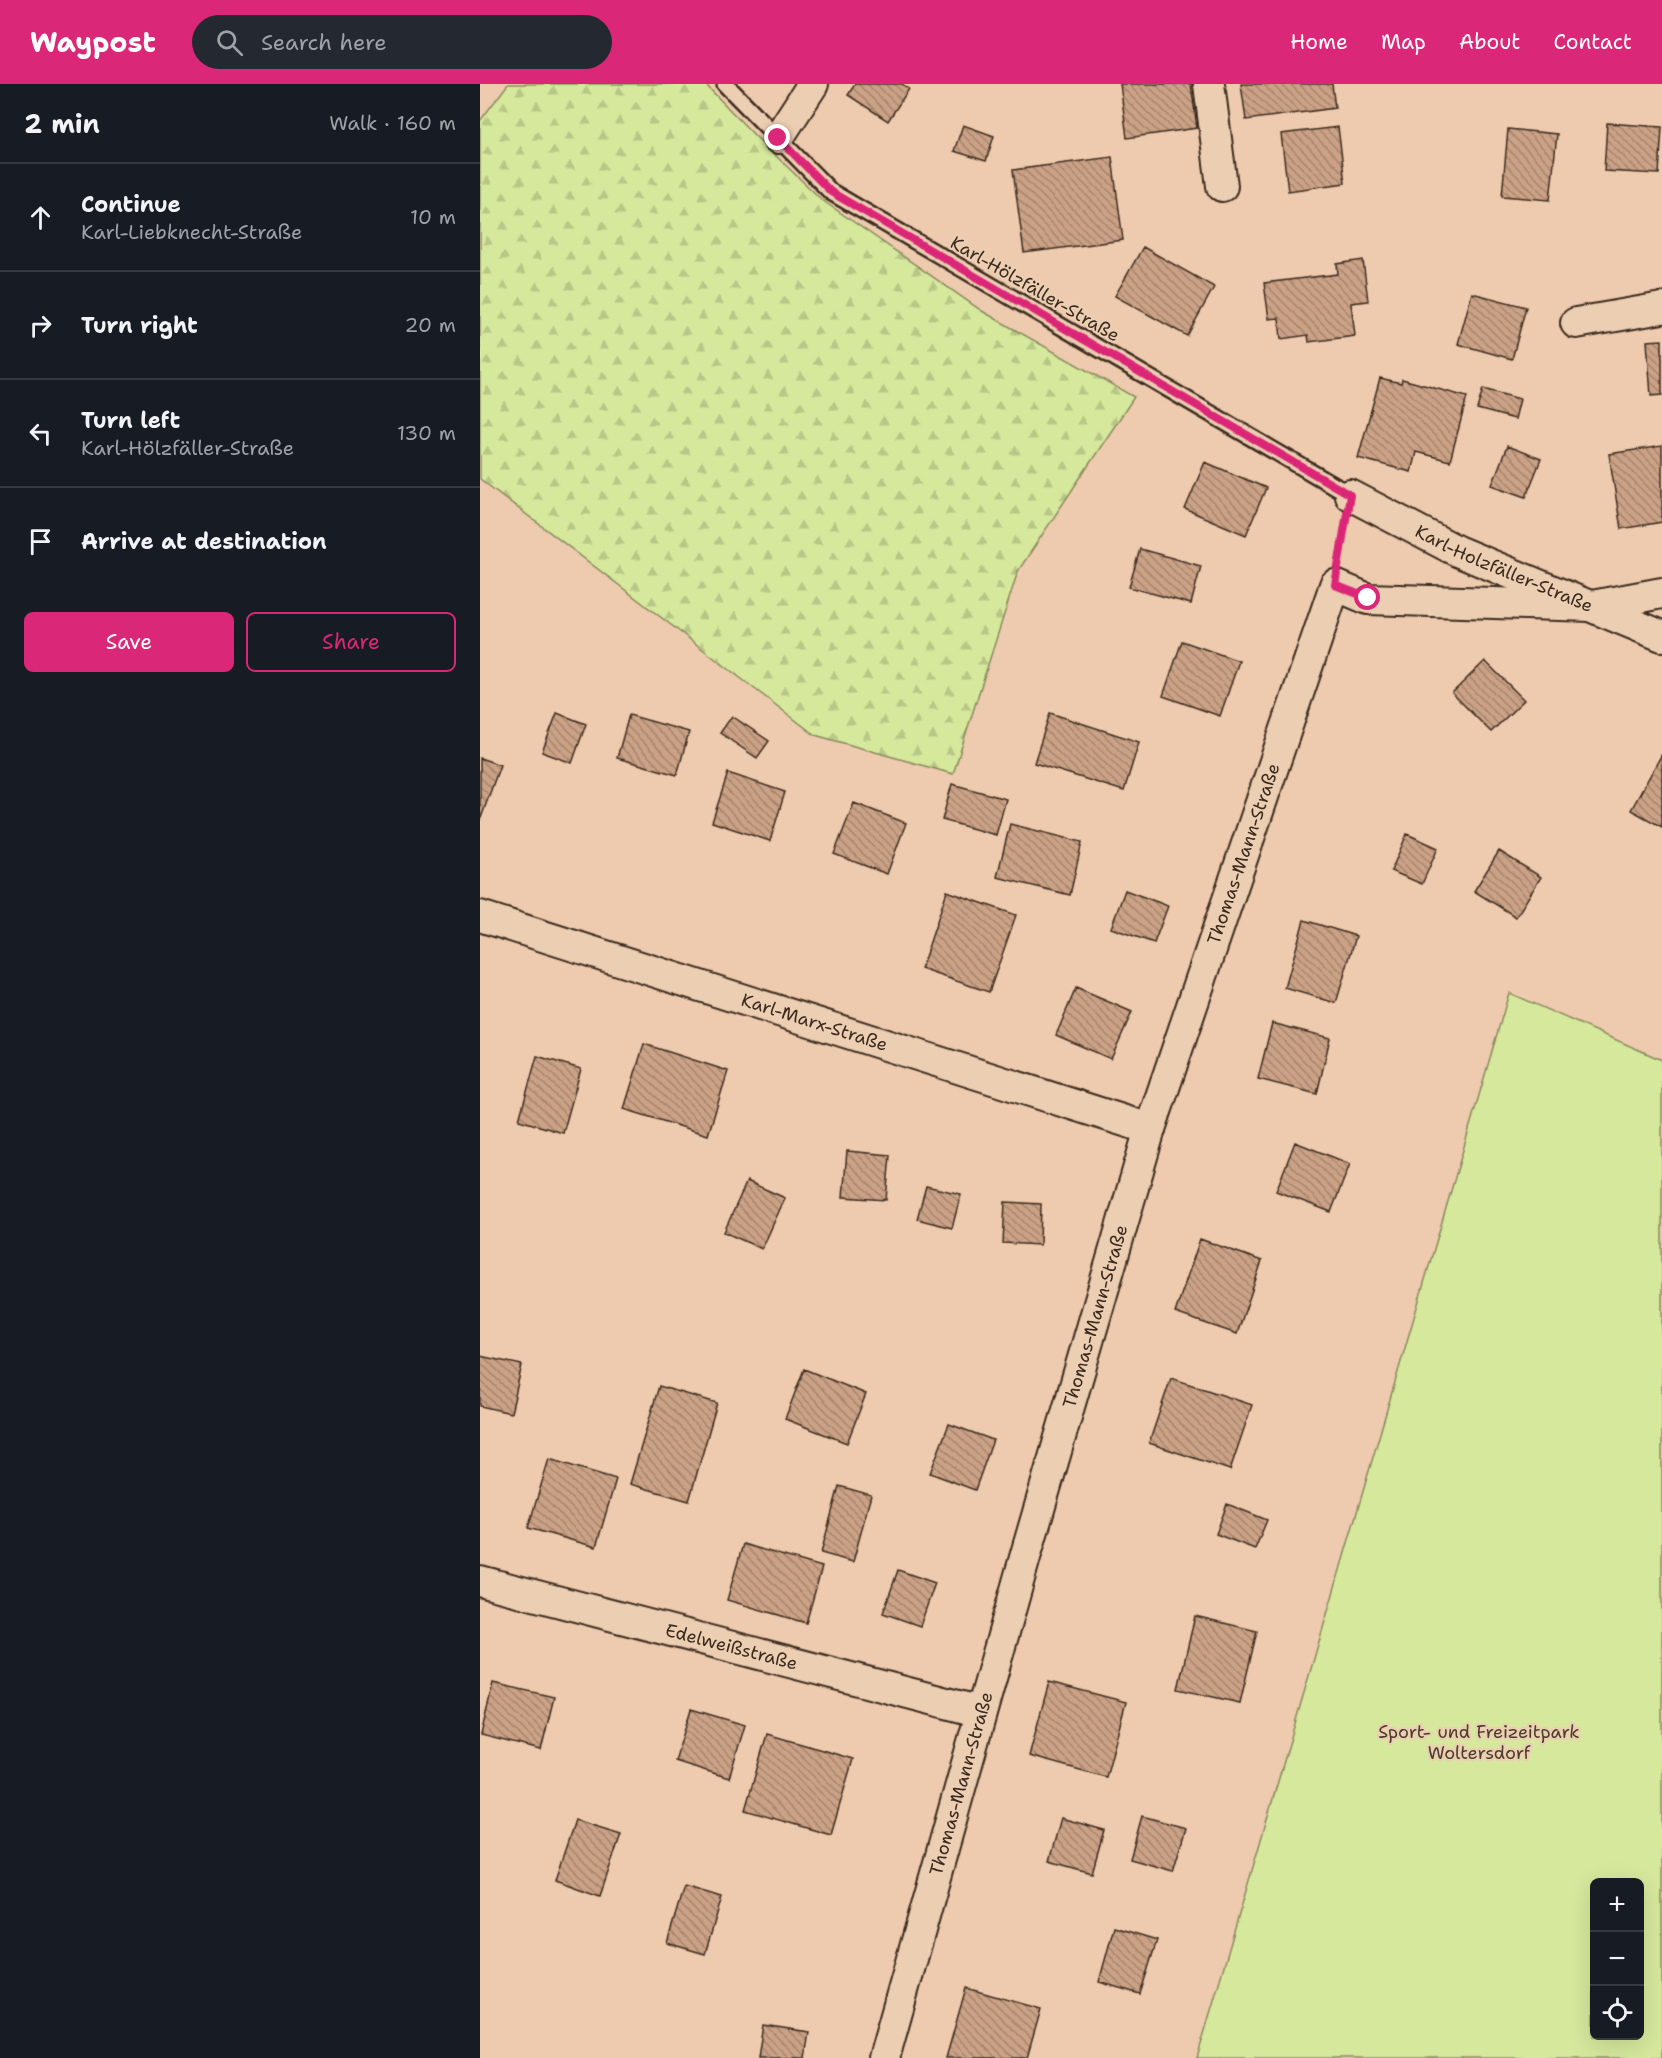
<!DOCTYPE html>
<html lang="en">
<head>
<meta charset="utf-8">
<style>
  :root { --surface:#171b24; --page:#242831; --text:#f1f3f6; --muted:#9ea1a6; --line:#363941; --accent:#db2777 }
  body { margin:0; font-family:"Shantell Sans",sans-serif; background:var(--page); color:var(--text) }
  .controls { position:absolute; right:18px; bottom:18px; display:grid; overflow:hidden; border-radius:9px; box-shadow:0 6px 24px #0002 }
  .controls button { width:54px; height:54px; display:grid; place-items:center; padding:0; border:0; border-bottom:2px solid var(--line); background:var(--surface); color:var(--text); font:30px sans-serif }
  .stop { position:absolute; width:18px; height:18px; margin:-14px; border:4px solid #db2777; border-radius:50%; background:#fff }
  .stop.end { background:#db2777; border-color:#fff; box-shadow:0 2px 6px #0008 }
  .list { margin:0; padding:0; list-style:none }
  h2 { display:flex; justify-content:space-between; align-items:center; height:78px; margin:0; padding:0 24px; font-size:26px }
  h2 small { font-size:20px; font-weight:400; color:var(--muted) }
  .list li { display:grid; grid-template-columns:39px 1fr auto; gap:18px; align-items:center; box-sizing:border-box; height:108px; padding:0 24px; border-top:2px solid var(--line) }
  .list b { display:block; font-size:22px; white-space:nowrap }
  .list p { margin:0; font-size:20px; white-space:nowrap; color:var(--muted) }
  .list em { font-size:20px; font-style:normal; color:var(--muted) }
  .actions { display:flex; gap:12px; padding:18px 24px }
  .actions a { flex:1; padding:14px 0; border:2px solid var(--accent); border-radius:9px; text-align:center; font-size:21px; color:var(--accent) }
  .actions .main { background:var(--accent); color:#fff }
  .icon { flex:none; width:33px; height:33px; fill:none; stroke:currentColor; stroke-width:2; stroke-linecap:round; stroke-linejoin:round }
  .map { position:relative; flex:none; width:1182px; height:1974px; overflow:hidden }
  header { display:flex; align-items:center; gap:36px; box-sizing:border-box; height:84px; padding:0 30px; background:var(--accent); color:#fff }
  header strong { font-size:28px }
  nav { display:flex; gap:33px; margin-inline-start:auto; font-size:21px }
  .search { width:420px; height:54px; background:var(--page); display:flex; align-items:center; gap:15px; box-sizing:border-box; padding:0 21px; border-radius:33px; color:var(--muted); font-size:22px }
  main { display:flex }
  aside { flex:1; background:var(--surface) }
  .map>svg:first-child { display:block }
  .forest { fill:url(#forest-firs); stroke:#88895d; stroke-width:1.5 }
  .green { fill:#d5e89c; stroke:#88895d; stroke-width:1.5; fill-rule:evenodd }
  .building { fill:url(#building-back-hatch); stroke:#3b2a1e; stroke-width:1.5 }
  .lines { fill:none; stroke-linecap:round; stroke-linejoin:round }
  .lane-casing { stroke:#3b2a1e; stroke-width:20 }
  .street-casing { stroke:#3b2a1e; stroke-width:34 }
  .path { stroke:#3b2a1e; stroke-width:4; stroke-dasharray:6 4.5; stroke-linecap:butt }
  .lane { stroke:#ecceb2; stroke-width:15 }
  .street { stroke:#ecceb2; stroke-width:30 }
  .route { stroke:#db2777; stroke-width:8 }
  .labels { text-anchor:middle; stroke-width:4.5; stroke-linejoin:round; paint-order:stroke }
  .street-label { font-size:18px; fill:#3b2a1e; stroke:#ecceb2 }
  .park-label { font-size:18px; fill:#4a3d2b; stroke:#ecceb2 }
</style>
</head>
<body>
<header>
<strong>Waypost</strong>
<div class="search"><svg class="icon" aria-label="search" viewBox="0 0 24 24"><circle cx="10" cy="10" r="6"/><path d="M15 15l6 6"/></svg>Search here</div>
<nav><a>Home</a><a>Map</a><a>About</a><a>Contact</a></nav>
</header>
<main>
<aside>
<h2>2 min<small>Walk · 160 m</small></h2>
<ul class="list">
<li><svg class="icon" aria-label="ahead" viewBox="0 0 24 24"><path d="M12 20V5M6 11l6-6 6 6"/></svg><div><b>Continue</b><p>Karl-Liebknecht-Straße</p></div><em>10 m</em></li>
<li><svg class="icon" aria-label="right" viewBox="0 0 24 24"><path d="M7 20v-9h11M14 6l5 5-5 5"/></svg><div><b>Turn right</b></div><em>20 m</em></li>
<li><svg class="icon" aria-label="left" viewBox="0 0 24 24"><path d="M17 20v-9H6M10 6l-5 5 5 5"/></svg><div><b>Turn left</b><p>Karl-Hölzfäller-Straße</p></div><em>130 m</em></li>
<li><svg class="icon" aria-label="arrive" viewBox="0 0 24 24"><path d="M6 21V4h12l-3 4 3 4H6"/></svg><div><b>Arrive at destination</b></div></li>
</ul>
<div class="actions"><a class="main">Save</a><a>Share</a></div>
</aside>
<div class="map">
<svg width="1182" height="1974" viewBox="0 0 1182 1974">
  <defs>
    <pattern id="forest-firs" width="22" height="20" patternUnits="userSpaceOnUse" patternTransform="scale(1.5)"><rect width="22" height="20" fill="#d5e89c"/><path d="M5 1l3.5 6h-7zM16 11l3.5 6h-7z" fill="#b8c786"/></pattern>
    <pattern id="building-back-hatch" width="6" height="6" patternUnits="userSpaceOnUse" patternTransform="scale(1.5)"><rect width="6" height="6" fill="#cba286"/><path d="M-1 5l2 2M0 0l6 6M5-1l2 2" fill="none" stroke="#a6846d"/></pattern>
  </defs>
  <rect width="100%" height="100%" fill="#eecbae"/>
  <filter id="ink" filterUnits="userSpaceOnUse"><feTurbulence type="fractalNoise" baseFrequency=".0167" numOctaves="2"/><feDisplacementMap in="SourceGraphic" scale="12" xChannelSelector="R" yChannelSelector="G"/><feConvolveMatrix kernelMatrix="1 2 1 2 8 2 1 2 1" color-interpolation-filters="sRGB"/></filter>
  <g filter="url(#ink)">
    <!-- forest -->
    <path class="forest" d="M28 0H225L275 52 342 116 502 227 654 313 538 487 473 690 335 651 0 395V37Z"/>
    <!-- green -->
    <path class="green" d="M1029 909 1182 976V1974H717ZM1114 1798H1160V1952H1114Z"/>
    <!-- building -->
    <path class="building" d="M375 0H422L429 5 408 37 368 11Z
      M640 0H711L717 44 647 54Z
      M761 0H852L855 24 766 36Z
      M1127 39 1182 43 1179 90 1124 87Z
      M483 41 514 52 506 77 474 67Z
      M858 43 865 99 808 107 801 50Z
      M1028 45 1077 50 1070 116 1022 112Z
      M632 73 643 156 544 169 533 86Z
      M663 163 734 203 707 252 635 212Z
      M883 176 888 217 871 219 875 252 829 258 828 251 801 255 799 234 789 235 784 199 858 190 857 180Z
      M992 209 1046 223 1032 275 978 260Z
      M1182 256V311L1171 312 1167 257Z
      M900 294 921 299 922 295 987 313 970 377 936 368 931 388 878 374Z
      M1003 305 1040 315 1035 335 997 325Z
      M1027 362 1061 375 1046 413 1012 401Z
      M1182 362V438L1141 445 1129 370Z
      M725 378 786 404 766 451 705 425Z
      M660 465 721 482 711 520 649 503Z
      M702 557 759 577 740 632 683 612Z
      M1005 577 1044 616 1011 648 972 609Z
      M77 629 106 640 92 679 62 668Z
      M570 629 659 658 644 707 554 679Z
      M149 631 209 648 197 691 137 674Z
      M252 632 289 657 277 674 240 649Z
      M1182 670V743L1151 726Z
      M0 674 20 681 0 737Z
      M248 689 305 708 290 757 232 738Z
      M472 700 526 715 516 751 462 736Z
      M374 719 426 739 407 790 354 770Z
      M530 740 602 758 590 811 517 793Z
      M927 750 958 764 942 800 911 787Z
      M1019 767 1061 793 1036 833 994 807Z
      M645 806 688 822 674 859 631 844Z
      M467 807 536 831 509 908 441 885Z
      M824 836 876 852 856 919 805 904Z
      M596 904 652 928 631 975 576 951Z
      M792 939 850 954 837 1010 778 995Z
      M164 960 248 987 228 1051 144 1025Z
      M57 972 101 985 83 1049 39 1036Z
      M815 1058 870 1080 851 1128 796 1107Z
      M367 1067 410 1071 406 1116 363 1113Z
      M267 1097 305 1114 282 1165 244 1148Z
      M446 1102 481 1110 472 1144 437 1135Z
      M525 1118 561 1120 560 1161 523 1159Z
      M720 1155 782 1177 757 1250 695 1229Z
      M0 1272 42 1281 31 1329 0 1322Z
      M324 1285 386 1310 367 1359 305 1335Z
      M691 1294 772 1321 750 1386 669 1359Z
      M179 1302 237 1319 209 1417 150 1400Z
      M469 1340 513 1356 495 1406 450 1389Z
      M69 1375 136 1395 116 1463 48 1444Z
      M359 1402 391 1411 373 1478 341 1469Z
      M747 1420 787 1436 775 1465 736 1450Z
      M263 1460 342 1483 326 1539 247 1516Z
      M418 1486 455 1499 440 1542 403 1529Z
      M715 1532 777 1547 760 1619 698 1605Z
      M569 1598 646 1618 626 1693 549 1672Z
      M13 1599 74 1613 61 1666 1 1651Z
      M211 1625 265 1641 249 1694 195 1677Z
      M287 1650 373 1675 351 1751 265 1726Z
      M662 1732 706 1744 693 1787 650 1775Z
      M581 1734 624 1746 612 1789 569 1777Z
      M95 1736 141 1750 120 1812 75 1796Z
      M204 1802 242 1813 225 1870 187 1859Z
      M634 1843 677 1856 660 1910 619 1898Z
      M486 1904 561 1925 547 1974H466Z
      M283 1941 329 1948 325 1974H278Z"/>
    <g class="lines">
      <defs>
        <path id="lane" d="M245 0 351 108 870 411"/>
        <g id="street">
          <path d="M729 0 742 102"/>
          <path d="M298 54 333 0"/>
          <path d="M1096 239 1182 224"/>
          <path id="s1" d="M870 411 977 467 1182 552"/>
          <path id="s2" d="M0 832 670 1045"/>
          <path id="s3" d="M0 1497 501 1628"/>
          <path id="s4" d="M404 1974 546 1470 670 1045 855 501 888 515 1112 522 1182 509"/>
        </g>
      </defs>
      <!-- lane casing -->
      <use href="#lane" class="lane-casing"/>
      <!-- street casing -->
      <use href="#street" class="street-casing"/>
      <!-- path -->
      <path class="path" d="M860 468 864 446"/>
      <!-- lane -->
      <use href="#lane" class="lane"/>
      <!-- street -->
      <use href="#street" class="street"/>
    </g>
  </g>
  <g class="lines" filter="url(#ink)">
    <!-- route -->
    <path class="route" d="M298 54 351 108 870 411 855 501 888 514"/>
  </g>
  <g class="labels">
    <!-- street labels -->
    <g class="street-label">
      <text transform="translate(555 205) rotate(30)" y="6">Karl-Hölzfäller-Straße</text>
      <text dy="6" stroke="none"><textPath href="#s1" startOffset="171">Karl-Holzfäller-Straße</textPath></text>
      <text dy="6" stroke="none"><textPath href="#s4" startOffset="1257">Thomas-Mann-Straße</textPath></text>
      <text dy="6" stroke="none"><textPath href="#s2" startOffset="351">Karl-Marx-Straße</textPath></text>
      <text dy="6" stroke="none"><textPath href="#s4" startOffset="771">Thomas-Mann-Straße</textPath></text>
      <text dy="6" stroke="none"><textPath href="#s3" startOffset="260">Edelweißstraße</textPath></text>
      <text dy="6" stroke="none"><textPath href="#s4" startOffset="285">Thomas-Mann-Straße</textPath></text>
    </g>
    <!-- park labels -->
    <g class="park-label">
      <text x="999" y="1654">Sport- und Freizeitpark<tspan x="999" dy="21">Woltersdorf</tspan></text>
    </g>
  </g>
</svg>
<div class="controls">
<button>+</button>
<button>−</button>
<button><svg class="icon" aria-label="locate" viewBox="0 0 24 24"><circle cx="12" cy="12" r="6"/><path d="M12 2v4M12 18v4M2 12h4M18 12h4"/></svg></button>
</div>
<div class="stop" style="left:888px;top:514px"></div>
<div class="stop end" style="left:298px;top:54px"></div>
</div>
</main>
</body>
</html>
